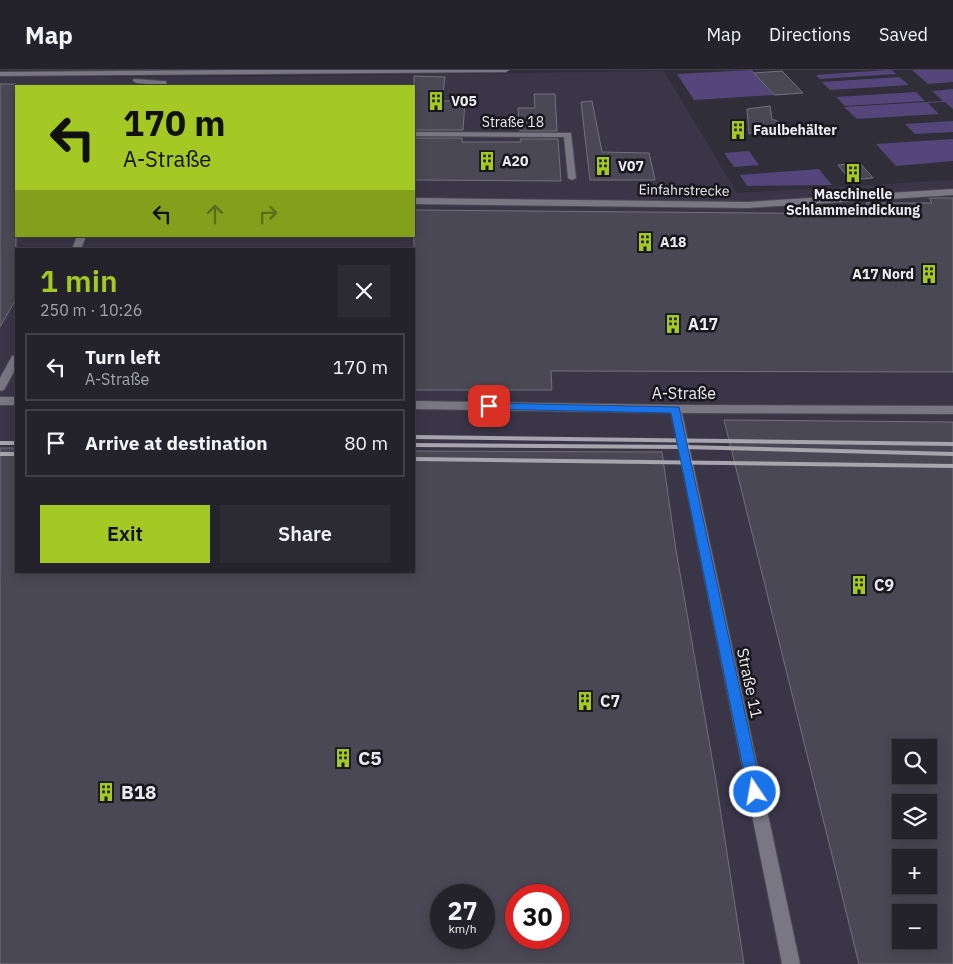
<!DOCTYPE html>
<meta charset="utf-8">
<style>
:root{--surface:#24222b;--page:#2c2a33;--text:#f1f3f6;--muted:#a3a4a9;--line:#413f47;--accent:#a4c824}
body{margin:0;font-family:"IBM Plex Sans",sans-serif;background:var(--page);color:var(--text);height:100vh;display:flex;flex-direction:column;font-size:19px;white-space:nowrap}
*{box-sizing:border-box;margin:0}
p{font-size:16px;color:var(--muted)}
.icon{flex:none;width:28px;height:28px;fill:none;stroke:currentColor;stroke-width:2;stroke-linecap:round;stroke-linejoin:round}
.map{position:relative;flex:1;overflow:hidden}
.details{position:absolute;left:15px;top:178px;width:400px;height:325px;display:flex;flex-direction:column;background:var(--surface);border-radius:0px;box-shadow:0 2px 12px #0003,0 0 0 1px var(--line)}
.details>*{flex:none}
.top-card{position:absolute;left:15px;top:15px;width:400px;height:152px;border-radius:0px;box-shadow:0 2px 12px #0003,0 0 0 1px var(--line);background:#a4c824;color:#111;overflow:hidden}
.controls{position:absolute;left:892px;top:669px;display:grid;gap:10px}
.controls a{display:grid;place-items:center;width:45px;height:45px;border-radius:0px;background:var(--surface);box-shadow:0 2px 12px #0003,0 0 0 1px var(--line);font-size:25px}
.speed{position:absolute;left:430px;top:814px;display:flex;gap:10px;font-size:25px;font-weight:700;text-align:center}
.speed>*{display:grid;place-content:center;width:65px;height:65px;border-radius:50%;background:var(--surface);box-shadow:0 2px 12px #0003,0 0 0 1px var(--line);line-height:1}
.speed small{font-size:12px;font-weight:400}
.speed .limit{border:8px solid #d22;background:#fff;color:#111}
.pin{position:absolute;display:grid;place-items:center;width:42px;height:42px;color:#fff;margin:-21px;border-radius:10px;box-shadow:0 2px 8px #0006}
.me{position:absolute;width:55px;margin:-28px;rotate:348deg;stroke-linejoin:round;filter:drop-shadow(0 0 4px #0008)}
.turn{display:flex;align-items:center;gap:18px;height:105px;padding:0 25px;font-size:22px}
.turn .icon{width:65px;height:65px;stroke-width:2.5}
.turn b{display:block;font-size:35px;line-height:42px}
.lanes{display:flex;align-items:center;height:48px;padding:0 25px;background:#0003;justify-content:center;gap:25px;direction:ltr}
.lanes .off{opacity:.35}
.round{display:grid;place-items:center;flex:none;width:52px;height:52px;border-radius:0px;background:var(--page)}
.overview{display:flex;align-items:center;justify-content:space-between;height:85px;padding:0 25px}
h1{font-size:30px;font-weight:600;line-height:38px;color:var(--accent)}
.action{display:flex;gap:10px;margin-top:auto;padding:10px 25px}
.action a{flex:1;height:58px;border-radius:0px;background:var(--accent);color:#111;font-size:20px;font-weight:600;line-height:58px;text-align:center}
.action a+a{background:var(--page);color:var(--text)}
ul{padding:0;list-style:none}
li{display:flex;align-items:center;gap:15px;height:68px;margin:0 10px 8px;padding:0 15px;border:2px solid var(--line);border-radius:0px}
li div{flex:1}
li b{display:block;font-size:19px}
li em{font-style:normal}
header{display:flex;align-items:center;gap:30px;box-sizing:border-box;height:70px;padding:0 25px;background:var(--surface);border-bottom:1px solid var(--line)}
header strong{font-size:24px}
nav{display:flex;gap:28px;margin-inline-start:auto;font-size:18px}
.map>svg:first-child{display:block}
.built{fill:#3a3648;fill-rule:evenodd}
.water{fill:#54467b}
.building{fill:#4a4854;stroke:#73707d;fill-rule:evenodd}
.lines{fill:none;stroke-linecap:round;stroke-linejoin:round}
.minor-casing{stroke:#4b4952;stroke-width:2}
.minor{fill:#797784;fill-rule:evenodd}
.rail{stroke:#a7a5ae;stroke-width:4}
.route{fill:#1a73e8;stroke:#114b97}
.labels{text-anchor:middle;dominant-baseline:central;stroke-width:5;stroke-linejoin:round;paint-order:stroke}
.far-poi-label{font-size:14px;font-weight:bold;fill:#eceaf2;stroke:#18171c;text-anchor:start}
.far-street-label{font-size:14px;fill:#eceaf2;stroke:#18171c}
.poi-label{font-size:16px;font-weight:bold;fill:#eceaf2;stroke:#18171c;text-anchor:start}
.street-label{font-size:16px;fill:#eceaf2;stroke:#18171c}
.near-poi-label{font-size:19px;font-weight:bold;fill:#eceaf2;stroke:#18171c;text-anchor:start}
</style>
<header>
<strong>Map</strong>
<nav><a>Map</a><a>Directions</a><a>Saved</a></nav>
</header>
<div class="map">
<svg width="953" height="894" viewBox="0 0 953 894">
<rect width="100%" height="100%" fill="#302e39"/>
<path class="built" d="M664,1l73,122 216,-13v784h-953v-887h230zM16,16h398v150h-398zM16,179h398v322h-398zM901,678h28v27h-28zM901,732h28v28h-28zM901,788h28v27h-28zM441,825h43v43h-43zM516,825h43v43h-43zM901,842h28v28h-28z"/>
<path class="water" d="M752,0l21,25 -79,5 -17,-26z
M887,0h5l4,4 -76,5 -4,-4z
M912,0h41v12l-25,2z
M899,7l10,8 -79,5 -8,-8z
M953,19v20l-8,-7 -17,1 11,11 -82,5 -13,-12 99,-6 -11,-10z
M916,22l9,9 -80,5 -9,-9z
M953,51v11l-38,2 -10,-10z
M953,69v22l-57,5 -20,-22z
M749,81l10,14 -25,2 -10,-14z
M819,99l13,16 -85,1 -7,-11z"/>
<path class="building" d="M782,1l21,22 -29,2 -20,-22z
M414,6l31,1 -3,24h23l-2,29h-49z
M0,14h16v215l-16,28z
M534,24h21l2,37h-37l-2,-23h17z
M592,31l10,51 47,1 6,27h-65l-9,-78z
M770,36l2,13 32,13 -2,5 -44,-7 -9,4 -2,-25z
M414,68h48v4h59l-1,-3h38l3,42 -147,-1z
M860,93l13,15 -23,2 -12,-15z
M929,128h24v174l-402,-1 1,19h-138v-180l458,4 -6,-11h66z
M724,350l229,2v542h-94zM901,678h28v27h-28zM901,732h28v28h-28zM901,788h28v27h-28zM901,842h28v28h-28z
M0,378h16v123h398v-120l248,1 14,98 40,231 28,183h-744zM441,825h43v43h-43zM516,825h43v43h-43z"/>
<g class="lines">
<g class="minor-casing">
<path id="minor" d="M239,0h270l-3,2 -506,4v-4z
M134,9l29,2h3l1,5 -30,-3 -4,-2z
M414,62l157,1 5,45 -4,2 -4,-2 -4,-41 -150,-1z
M953,119v6l-205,13 -334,-4v-6l334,4z
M77,166h9l-5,13h-9z
M16,285v13l-12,22 -4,1v-13l12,-22z
M0,327h16v8h-16z
M414,331l262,4 277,1v8l-271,-1 118,551h-18l-111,-551 -257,-4z"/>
</g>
<use href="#minor" class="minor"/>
<path class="rail" d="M414,367l539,7
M0,373h16
M414,375l269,2 270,7
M0,384h16
M414,389l539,7"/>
</g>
<path class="route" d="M489,333l190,4 83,385 -2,4 -5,2 -5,-2 -2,-4 -77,-379 -186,-4v-5z"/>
<defs>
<g id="building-bare" transform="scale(1.5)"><path d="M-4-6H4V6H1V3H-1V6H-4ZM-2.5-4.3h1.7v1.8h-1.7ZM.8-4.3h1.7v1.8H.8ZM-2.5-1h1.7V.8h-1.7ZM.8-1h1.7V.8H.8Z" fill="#a4c824" stroke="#18171c" stroke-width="2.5" paint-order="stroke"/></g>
</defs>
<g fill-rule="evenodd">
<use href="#building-bare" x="436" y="31"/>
<use href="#building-bare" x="738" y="60"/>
<use href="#building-bare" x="487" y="91"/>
<use href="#building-bare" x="603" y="96"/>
<use href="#building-bare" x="853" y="103"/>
<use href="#building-bare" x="645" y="172"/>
<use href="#building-bare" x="929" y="204"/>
<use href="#building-bare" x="673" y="254"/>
<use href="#building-bare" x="859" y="515"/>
<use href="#building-bare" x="585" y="631"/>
<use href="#building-bare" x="343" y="688"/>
<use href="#building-bare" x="106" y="722"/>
</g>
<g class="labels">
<g class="far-poi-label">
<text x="451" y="31">V05</text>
<text x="753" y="60">Faulbehälter</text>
<text x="502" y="91">A20</text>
<text x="618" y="96">V07</text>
<text x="853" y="124" text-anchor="middle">Maschinelle<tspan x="853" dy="16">Schlammeindickung</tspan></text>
<text x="660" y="172">A18</text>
<text x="914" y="204" text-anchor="end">A17 Nord</text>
</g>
<g class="far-street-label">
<text x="513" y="52">Straße 18</text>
<text transform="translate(684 120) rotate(1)">Einfahrstrecke</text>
</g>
<g class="poi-label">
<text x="688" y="254">A17</text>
<text x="874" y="515">C9</text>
<text x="600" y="631">C7</text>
</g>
<g class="street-label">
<text x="684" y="323">A-Straße</text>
<text transform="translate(750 613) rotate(78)">Straße 11</text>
</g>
<g class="near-poi-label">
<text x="358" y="688">C5</text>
<text x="121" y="722">B18</text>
</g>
</g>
</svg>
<div class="controls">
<a><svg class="icon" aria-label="search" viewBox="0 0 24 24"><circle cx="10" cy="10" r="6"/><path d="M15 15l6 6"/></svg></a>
<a><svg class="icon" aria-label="layers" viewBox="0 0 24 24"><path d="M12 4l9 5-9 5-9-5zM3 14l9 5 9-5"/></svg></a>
<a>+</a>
<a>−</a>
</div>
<div class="speed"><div>27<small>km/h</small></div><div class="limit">30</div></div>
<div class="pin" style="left:489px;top:336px;background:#d93025"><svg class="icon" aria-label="arrive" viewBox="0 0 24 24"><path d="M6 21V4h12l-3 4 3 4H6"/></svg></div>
<svg class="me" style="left:755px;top:722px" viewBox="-20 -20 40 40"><circle r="17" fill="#1a73e8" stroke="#fff" stroke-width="3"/><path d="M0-11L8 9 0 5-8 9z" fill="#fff"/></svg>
<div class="top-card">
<div class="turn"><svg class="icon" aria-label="left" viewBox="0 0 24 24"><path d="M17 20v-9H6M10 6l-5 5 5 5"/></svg><div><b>170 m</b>A-Straße</div></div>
<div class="lanes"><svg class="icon" aria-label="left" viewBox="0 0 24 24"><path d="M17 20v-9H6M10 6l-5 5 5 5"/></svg><svg class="icon off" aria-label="ahead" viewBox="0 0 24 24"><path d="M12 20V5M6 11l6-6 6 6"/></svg><svg class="icon off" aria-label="right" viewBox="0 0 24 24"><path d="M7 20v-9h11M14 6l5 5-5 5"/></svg></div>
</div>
<section class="details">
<div class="overview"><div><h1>1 min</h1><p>250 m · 10:26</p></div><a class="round"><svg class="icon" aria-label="close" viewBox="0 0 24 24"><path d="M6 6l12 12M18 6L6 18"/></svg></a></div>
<ul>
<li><svg class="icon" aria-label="left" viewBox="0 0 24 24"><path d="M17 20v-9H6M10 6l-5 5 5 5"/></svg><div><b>Turn left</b><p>A-Straße</p></div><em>170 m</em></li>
<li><svg class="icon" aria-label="arrive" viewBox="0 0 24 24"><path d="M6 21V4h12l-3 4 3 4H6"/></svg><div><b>Arrive at destination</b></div><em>80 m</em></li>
</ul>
<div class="action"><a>Exit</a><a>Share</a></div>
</section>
</div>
